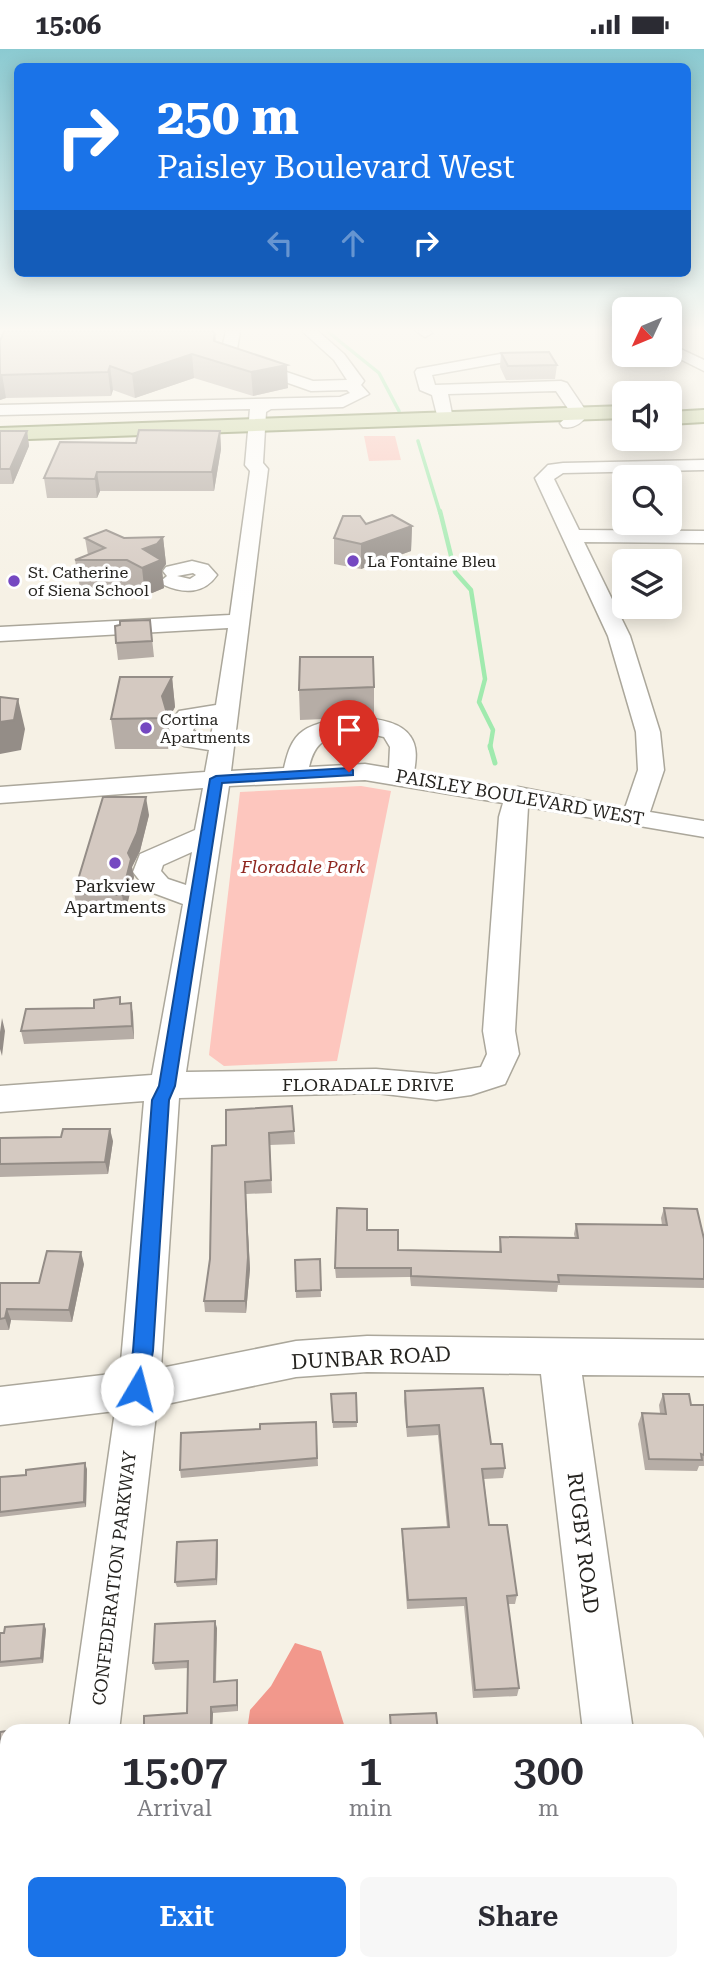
<!DOCTYPE html>
<style>
:root{--surface:#fff;--page:#f7f7f7;--text:#2b2b33;--muted:#7c7c81;--accent:#1a73e8}
body{margin:0;font-family:"Roboto Serif",serif;background:var(--page);color:var(--text);height:100vh;display:flex;flex-direction:column;font-size:26px;white-space:nowrap}
*{box-sizing:border-box;margin:0}
p{font-size:23px;color:var(--muted)}
.icon{flex:none;width:38px;height:38px;fill:none;stroke:currentColor;stroke-width:2;stroke-linecap:round;stroke-linejoin:round}
.map{position:relative;flex:1;overflow:hidden}
.panel{position:absolute;left:0px;top:1675px;width:705px;height:247px;display:flex;flex-direction:column;background:var(--surface);border-radius:21px 21px 0 0;box-shadow:0 4px 18px #0003}
.panel>*{flex:none}
.top-card{position:absolute;left:14px;top:14px;width:677px;height:214px;border-radius:10px;box-shadow:0 4px 18px #0003;background:#1a73e8;color:#fff;overflow:hidden}
.needle{width:46px;rotate:226deg}
.fabs{position:absolute;left:612px;top:248px;display:grid;gap:14px}
.fabs a{display:grid;place-items:center;width:70px;height:70px;border-radius:10px;background:var(--surface);box-shadow:0 4px 18px #0003;font-size:35px}
.pin{position:absolute;display:grid;place-items:center;width:60px;height:60px;color:#fff;margin:-72px -30px;border-radius:50% 50% 50% 0;rotate:-45deg;box-shadow:0 0 7px #0007}
.pin .icon{rotate:45deg}
.me{position:absolute;width:77px;margin:-38px;rotate:8deg;stroke-linejoin:round;filter:drop-shadow(0 0 5px #0008)}
.turn{display:flex;align-items:center;gap:24px;height:147px;padding:0 28px;font-size:32px}
.turn .icon{width:91px;height:91px;stroke-width:2.5}
.turn b{display:block;font-size:49px;line-height:60px}
.lanes{display:flex;align-items:center;height:66px;padding:0 28px;background:#0003;justify-content:center;gap:35px;direction:ltr}
.lanes .off{opacity:.35}
.eta{display:flex;justify-content:space-evenly;align-items:center;height:119px;text-align:center}
.eta b{font-size:42px;font-weight:600;line-height:49px}
.primary-button{display:flex;gap:14px;margin-top:auto;padding:14px 28px}
.primary-button a{flex:1;height:80px;border-radius:10px;background:var(--accent);color:#fff;font-size:28px;font-weight:600;line-height:80px;text-align:center}
.primary-button a+a{background:var(--page);color:var(--text)}
.status{display:flex;justify-content:space-between;align-items:center;height:49px;padding:0 35px;background:var(--surface);direction:ltr}
.status svg{height:19px;fill:currentColor}
.map>svg:first-child{display:block}
.green{fill:#fdc6be}
.forest{fill:#f2988c}
.lines{fill:none;stroke-linecap:round;stroke-linejoin:round}
.stream-far2{stroke:#a0eaae;stroke-width:3.5}
.stream-far1{stroke:#a0eaae;stroke-width:4.5}
.stream{stroke:#a0eaae;stroke-width:5}
.minor-casing{stroke:#aba79b;stroke-width:3}
.major-casing{stroke:#7c8752;stroke-width:4}
.minor{fill:#fff;fill-rule:evenodd}
.major{fill:#cdd7a7;fill-rule:evenodd}
.wall{fill:#b6ada6}
.shaded-wall{fill:#948d87}
.building{fill:#d4c9c1;stroke:#948d87;stroke-width:2}
.route{fill:#1a73e8;stroke:#114b97;stroke-width:2}
.poi-dot{fill:#7548c1;stroke:#fff;stroke-width:2.5}
.labels{text-anchor:middle;dominant-baseline:central;stroke-width:7;stroke-linejoin:round;paint-order:stroke}
.far-poi-label{font-size:16px;fill:#262420;stroke:#fff;text-anchor:start}
.street-label{font-size:18px;fill:#262420;stroke:#fff}
.park-label{font-size:18px;font-style:italic;fill:#8f2821;stroke:#fff}
.poi-label{font-size:18px;fill:#262420;stroke:#fff}
.near-street-label{font-size:21px;fill:#262420;stroke:#fff}
</style>
<div class="status"><b>15:06</b><svg viewBox="0 0 49 12"><path d="M0 12V9h3v3zM5 12V6h3v6zM10 12V3h3v9zM15 12V0h3v12zM26 1h20v11H26zM47 4h2v5h-2z"/></svg></div>
<div class="map">
<svg width="704" height="1920" viewBox="0 0 704 1920">
<rect width="100%" height="100%" fill="#f6f1e5"/>
<path class="green" d="M364,387h31l6,24 -32,1z
M361,737l30,5 -54,270 -113,5 -15,-11 31,-263z"/>
<path class="forest" d="M295,1594l26,8 25,80h-99l3,-21 21,-24z"/>
<g class="lines">
<path class="stream-far2" d="M327,282l52,42 20,38
M418,392l22,72"/>
<path class="stream-far1" d="M440,462l15,61 16,18 14,89 -6,23 14,28 -3,18"/>
<path class="stream" d="M490,697l5,17"/>
<g class="minor-casing">
<path id="minor" d="M226,282h14l-4,24 77,26 34,-1 -13,-20 -32,-29h16l26,23 20,27 -3,4 8,9 -26,13 -72,2 -5,3 -3,51 5,6 -37,302 53,-3c3,-13 7,-29 19,-37 23,-16 90,-20 107,5 8,11 6,24 4,36l98,17 6,-2 107,21 13,-38 -2,-38 -28,-96 -73,-158 13,-13 15,-2 141,-3v10l-141,3 -9,6 25,51 125,1v12l-120,-1 46,94 30,96 4,38 -14,42 54,9v16l-176,-30 -13,224 4,23 -14,30 -34,11 -35,5 -60,-7 -197,5 -18,270 135,-27 71,-5 337,4v36l-122,-1 51,356h-50l-42,-357 -174,-2 -71,5 -139,29 -38,325h-50l46,-320 -115,14v-38l120,-14 24,-272 -144,11v-26l152,-11 31,-171 -35,-13 -15,-19 7,-18 55,-24 8,-42 -203,15v-16l205,-15 4,-22 -25,-4 -12,-7 -4,-14 11,-14 37,-6 12,-77 -228,13v-14l230,-12 20,-144 -5,-6 5,-56 -250,6v-10l340,-8 10,-4 -3,-3 -36,1 -88,-31 -3,-3zM214,671l-3,15 -18,-4 3,-9zM343,685h28l13,3 6,10 -1,21 -24,-4 -56,3c5,-21 13,-29 34,-33zM365,731l138,23 -4,14 -16,214 4,23 -6,13 -45,7 -60,-5 -190,3 43,-286zM192,803l-6,33 -18,-6 -7,-8 2,-6z
M416,282h15l1,2 -7,4z
M670,295l34,16v11l-34,-17z
M500,305l5,2v6l-73,13 3,10 126,-4 6,2 21,31c-6,9 -14,15 -25,13l-3,-4 11,-10 -15,-22 -108,3 5,25 -2,4h-12l-7,-28 -12,-5 -5,-18 2,-3z
M192,512l16,4 9,10c-13,19 -33,19 -53,10l-3,-4 6,-5 -4,-5 3,-4zM193,524l3,2 -6,4 -13,-3z
M0,1847h7v54h-7z
M24,1914h55v6h-56z
M610,1914h56v6h-56z"/>
</g>
<g class="major-casing">
<path id="major" d="M625,357v12l-625,22v-12z
M704,361v12l-34,2v-12z"/>
</g>
<use href="#minor" class="minor"/>
<use href="#major" class="major"/>
</g>
<path class="wall" d="M4,282h212v11l72,46 -35,8 -59,-18 -59,20 -22,-8 -2,6 -105,2 -6,2z
M501,304l56,12 -2,14 -49,1 -6,-13z
M0,382h27l2,15 -16,38h-13z
M220,382l1,18 -7,42h-114l-3,7h-50l-3,-20 92,-35z
M412,477l-1,25 -50,18 -27,-5v-26z
M163,488l3,27 -4,6 2,18 -19,8 -15,-8h-50l-5,-28 13,-5 -3,-17z
M150,571l4,37 -36,3 -2,-17z
M172,628l3,30 -8,15 3,18 -2,9h-53l-4,-30z
M374,638v30l-74,3 -1,-30z
M149,766l-9,36 -8,16 2,10 -9,36 -47,-2 -4,-18z
M120,948l1,7 10,-1 2,12 1,24 -110,5 -3,-13 73,-23z
M292,1057l3,38 -25,1 2,48 -26,1 4,75 -4,44 -41,-1 -1,-11 22,-156z
M0,1089l113,3 -5,33 -108,3z
M664,1159l40,31v49l-146,-3 -1,7 -146,-6 -1,-9 -74,1 -1,-10 32,-38 31,20 101,2 1,-15 75,1 -1,-4 2,-10 86,1 -1,-7z
M320,1210l1,38 -25,1 -1,-38z
M84,1215l-12,58 -61,-2 -2,10h-9v-47h39z
M405,1342l86,53 14,24 -2,10 -19,1 5,46 28,70 -2,9h-7l11,84 -2,8 -44,2 -9,-92 -57,3 -5,-70v-10l45,-2 -9,-92 -31,2 -3,-36z
M356,1344l1,34 -24,1 -2,-34z
M663,1345l28,11h13v61h-5l-2,5 -52,-1 -7,-46 4,-11h18l-1,-8z
M316,1373l2,44 -137,12 -1,-8 80,-41z
M87,1420l-1,38 -86,10v-40z
M217,1491l1,5 -1,40 -40,2 -2,-5z
M217,1579l-1,54 21,-2 1,7v24l-25,2 -1,18h-68l43,-18 1,-45 -33,2 -2,-7z
M46,1580l-3,34 -43,4v-34z
M7,1682v91h-7v-90z"/>
<path class="shaded-wall" d="M192,305l2,24 -59,20 -3,-24z
M287,316l1,23 -35,8 -2,-24z
M110,317l3,24 -2,6 -3,-24z
M2,325l4,24 -6,2v-25z
M27,382l2,15 -16,38 -3,-15z
M220,382l1,18 -7,42 -2,-19z
M97,423l3,19 -3,7 -2,-19z
M412,477l-1,25 -50,18v-25z
M163,488l3,27 -4,6 2,18 -19,8 -3,-28 1,-19z
M172,628l3,30 -8,15 3,18 -2,9 -6,-53z
M18,650l7,30 -4,21 -21,4v-32z
M146,748l3,18 -9,36 -8,16 2,10 -9,36 -3,-18 6,-42z
M131,954l2,12 1,24 -2,-13z
M2,969l3,13 -3,25 -2,-7v-17z
M110,1080l3,12 -5,33 -3,-12z
M245,1133l5,87 -4,44 -1,-12z
M81,1203l3,12 -12,58 -3,-12z
M7,1260l4,11 -2,10 -4,-12z
M85,1414l2,6 -1,38 -2,-5z
M217,1491l1,5 -1,40 -1,-6z
M215,1572l2,7 -2,60 -1,-6z
M44,1575l2,5 -3,34 -2,-5z
M237,1631l1,7v24l-1,-6z
M211,1658l2,6 -1,18h-1z"/>
<path class="building" d="M4,282h210v10l73,24 -36,7 -59,-18 -60,20 -22,-8 -2,6 -108,3v-34z
M549,303l8,13 -49,1 -7,-13z
M139,381l81,1 -8,41h-115l-2,7 -51,-1 16,-36 76,1z
M0,382h27l-17,38h-10z
M392,466l20,11 -51,18 -27,-6 9,-22h17l6,8z
M106,481l18,8 39,-1 -6,7 -14,5 18,11 -19,8 -15,-8h-52l30,-12 -20,-10z
M150,571l2,21 -36,2 -1,-17 5,-1v-4z
M300,608h73l1,30 -75,3z
M120,628h52l-10,19 4,14 -1,8 -54,1z
M0,648l18,2 -4,21 -14,2z
M103,748h43l-9,36 -9,20 3,6 -9,36 -48,-2z
M120,948v7l11,-1 1,23 -111,5 5,-22 68,-1v-8z
M292,1057l2,25 -25,2 2,47 -26,2 3,75 -3,44h-41l6,-42 2,-113 14,-1v-35z
M63,1080h47l-5,33 -105,2v-26l61,-1z
M337,1159l30,1v21h31v20l103,2 -1,-15 78,1 -2,-14 91,1 -3,-17 33,1 7,30v40l-146,-4 1,7 -148,-6v-8h-76z
M47,1202l34,1 -12,58 -62,-1 -2,9 -5,1v-36h39z
M320,1210l1,31 -25,1 -1,-31z
M483,1339l8,56h11l3,24 -23,1 7,56h18l10,70 -10,1 12,92 -44,2 -9,-92 -58,2 -6,-71 47,-2 -10,-102 -32,2 -2,-36z
M356,1344l1,29h-24l-2,-28z
M663,1345h26l2,11h13v50l-3,-1 1,6 -53,-1 -7,-46 24,1z
M316,1373l1,36 -137,12 1,-37 79,-4v-5z
M85,1414l-1,39 -84,10v-35l26,-2v-5z
M217,1491l-1,39 -41,3 2,-40z
M215,1572l-1,61 23,-2v25l-26,2v24h-67v-15l43,-3 1,-52 -35,2 2,-39z
M44,1575l-3,34 -41,4v-29h4l1,-6z
M436,1664l2,18h-47l-1,-16z
M28,1680v2h-19z
M7,1682v87h-7v-86z
M358,1914h185l1,6h-186z"/>
<linearGradient id="sky" x2="0" y2="1"><stop stop-color="#8bcad1"/><stop offset="0.51" stop-color="#fbf9f3"/><stop offset="1" stop-color="#fbf9f3" stop-opacity="0"/></linearGradient>
<rect width="704" height="551" fill="url(#sky)"/>
<path class="route" d="M349,719l4,2v5l-131,8 -47,303 -6,14 -16,251 -8,45 -8,3 -7,-3 -3,-7 6,-38 19,-251 7,-14 51,-307 6,-3z"/>
<g class="poi-dot">
<circle cx="353" cy="512" r="7"/>
<circle cx="14" cy="532" r="7"/>
<circle cx="146" cy="679" r="7"/>
<circle cx="115" cy="814" r="7"/>
</g>
<g class="labels">
<g class="far-poi-label">
<text x="367" y="512">La Fontaine Bleu</text>
<text x="28" y="523">St. Catherine<tspan x="28" dy="18">of Siena School</tspan></text>
<text x="160" y="670">Cortina<tspan x="160" dy="18">Apartments</tspan></text>
</g>
<g class="street-label">
<text transform="translate(520 748) rotate(10)">PAISLEY BOULEVARD WEST</text>
<text x="368" y="1035">FLORADALE DRIVE</text>
<text transform="translate(114 1529) rotate(-83)">CONFEDERATION PARKWAY</text>
</g>
<g class="park-label">
<text x="303" y="817">Floradale Park</text>
</g>
<g class="poi-label">
<text x="115" y="836">Parkview<tspan x="115" dy="21">Apartments</tspan></text>
</g>
<g class="near-street-label">
<text transform="translate(371 1309) rotate(-3)">DUNBAR ROAD</text>
<text transform="translate(583 1494) rotate(83)">RUGBY ROAD</text>
</g>
</g>
</svg>
<div class="fabs">
<a><svg class="needle" viewBox="-14 -14 28 28"><path d="M0-13l5 13h-10z" fill="#e53935"/><path d="M0 13l5-13h-10z" fill="#7c7c81"/></svg></a>
<a><svg class="icon" aria-label="sound" viewBox="0 0 24 24"><path d="M4 9h4l5-4v14l-5-4H4zM17 9q2 3 0 6"/></svg></a>
<a><svg class="icon" aria-label="search" viewBox="0 0 24 24"><circle cx="10" cy="10" r="6"/><path d="M15 15l6 6"/></svg></a>
<a><svg class="icon" aria-label="layers" viewBox="0 0 24 24"><path d="M12 4l9 5-9 5-9-5zM3 14l9 5 9-5"/></svg></a>
</div>
<div class="pin" style="left:349px;top:723px;background:#d93025"><svg class="icon" aria-label="arrive" viewBox="0 0 24 24"><path d="M6 21V4h12l-3 4 3 4H6"/></svg></div>
<svg class="me" style="left:137px;top:1340px" viewBox="-20 -20 40 40"><circle r="19" fill="#fff"/><path d="M0-13L10 11 0 6-10 11z" fill="#1a73e8"/></svg>
<div class="top-card">
<div class="turn"><svg class="icon" aria-label="right" viewBox="0 0 24 24"><path d="M7 20v-9h11M14 6l5 5-5 5"/></svg><div><b>250 m</b>Paisley Boulevard West</div></div>
<div class="lanes"><svg class="icon off" aria-label="left" viewBox="0 0 24 24"><path d="M17 20v-9H6M10 6l-5 5 5 5"/></svg><svg class="icon off" aria-label="ahead" viewBox="0 0 24 24"><path d="M12 20V5M6 11l6-6 6 6"/></svg><svg class="icon" aria-label="right" viewBox="0 0 24 24"><path d="M7 20v-9h11M14 6l5 5-5 5"/></svg></div>
</div>
<section class="panel">
<div class="eta">
<div><b>15:07</b><p>Arrival</p></div>
<div><b>1</b><p>min</p></div>
<div><b>300</b><p>m</p></div>
</div>
<div class="primary-button"><a>Exit</a><a>Share</a></div>
</section>
</div>
